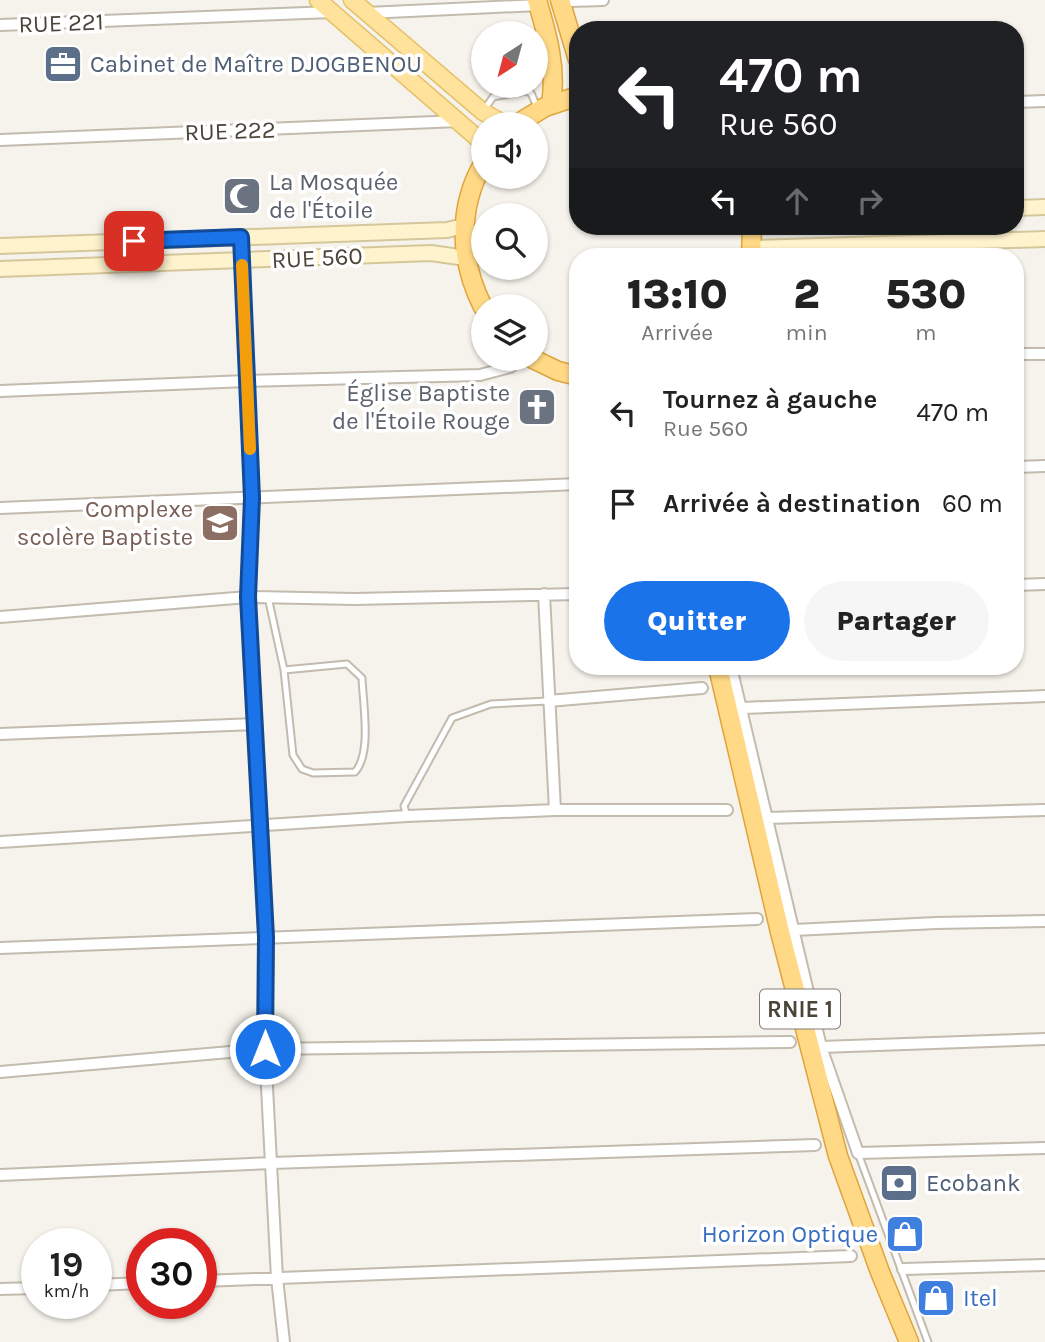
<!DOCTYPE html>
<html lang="fr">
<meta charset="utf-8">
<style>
:root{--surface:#fff;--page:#f6f6f6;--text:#222;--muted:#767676;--accent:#1a73e8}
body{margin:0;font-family:Karla,sans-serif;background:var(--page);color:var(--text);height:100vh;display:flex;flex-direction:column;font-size:26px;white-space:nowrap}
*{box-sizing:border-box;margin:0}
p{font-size:23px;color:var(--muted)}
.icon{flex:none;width:38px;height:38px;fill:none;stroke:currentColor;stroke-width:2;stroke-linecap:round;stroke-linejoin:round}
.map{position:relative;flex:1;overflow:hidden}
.side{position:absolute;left:569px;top:248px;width:455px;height:427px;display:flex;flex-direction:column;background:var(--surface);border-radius:28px;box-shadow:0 2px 5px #0004}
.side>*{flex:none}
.banner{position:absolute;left:569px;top:21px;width:455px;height:214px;border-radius:28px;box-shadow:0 2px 5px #0004;background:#202124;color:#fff;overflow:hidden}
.needle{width:46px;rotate:216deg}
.tools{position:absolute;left:471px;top:21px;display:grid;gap:14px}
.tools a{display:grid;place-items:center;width:77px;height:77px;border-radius:50%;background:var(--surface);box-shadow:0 2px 5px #0004;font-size:35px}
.speed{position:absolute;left:21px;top:1228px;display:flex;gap:14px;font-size:35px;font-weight:700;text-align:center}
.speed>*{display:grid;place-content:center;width:91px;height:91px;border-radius:50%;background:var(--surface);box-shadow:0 2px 5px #0004;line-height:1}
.speed small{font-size:18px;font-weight:400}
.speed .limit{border:10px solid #d22;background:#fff;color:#111}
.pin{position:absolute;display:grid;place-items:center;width:60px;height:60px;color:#fff;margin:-30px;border-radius:14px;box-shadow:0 4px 10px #0006}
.me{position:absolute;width:77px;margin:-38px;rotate:0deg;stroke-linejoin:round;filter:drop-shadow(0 0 5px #0008)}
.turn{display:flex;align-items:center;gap:24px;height:147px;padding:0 35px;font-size:32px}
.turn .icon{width:91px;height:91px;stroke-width:2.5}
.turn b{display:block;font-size:49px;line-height:60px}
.lanes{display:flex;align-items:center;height:66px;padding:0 35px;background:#0003;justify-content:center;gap:35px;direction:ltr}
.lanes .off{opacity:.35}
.eta{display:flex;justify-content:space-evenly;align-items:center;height:119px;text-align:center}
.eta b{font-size:42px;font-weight:800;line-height:49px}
.action{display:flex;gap:14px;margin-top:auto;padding:14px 35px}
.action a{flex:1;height:80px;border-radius:42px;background:var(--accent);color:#fff;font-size:28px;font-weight:800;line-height:80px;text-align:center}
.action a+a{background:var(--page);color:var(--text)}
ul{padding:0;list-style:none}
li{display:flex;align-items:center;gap:21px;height:91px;padding:0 35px}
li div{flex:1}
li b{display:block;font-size:26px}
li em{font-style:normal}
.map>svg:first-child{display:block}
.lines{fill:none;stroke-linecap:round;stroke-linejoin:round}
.service-casing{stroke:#c2bbae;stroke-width:9}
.minor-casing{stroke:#c2bbae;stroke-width:14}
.secondary-casing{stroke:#d6c79b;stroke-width:18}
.primary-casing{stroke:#e6c16a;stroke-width:19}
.trunk-casing{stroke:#e0a43c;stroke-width:21}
.service{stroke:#fff;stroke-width:5}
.minor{stroke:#fff;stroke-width:10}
.secondary{stroke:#fff3cd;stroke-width:14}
.primary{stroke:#ffe39c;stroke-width:16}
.trunk{stroke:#ffd985;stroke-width:18}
.route-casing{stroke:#114b97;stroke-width:18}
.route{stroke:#1a73e8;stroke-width:12}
.slow{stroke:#f59e0b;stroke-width:12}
.labels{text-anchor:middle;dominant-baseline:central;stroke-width:7;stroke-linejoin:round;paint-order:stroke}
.shield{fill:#fff;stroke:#817c74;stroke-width:2}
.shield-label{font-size:23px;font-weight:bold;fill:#4b4439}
.street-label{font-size:24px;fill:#4b4439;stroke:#fff}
.service-label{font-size:24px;fill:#4e5e75;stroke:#fff;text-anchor:start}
.worship-label{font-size:24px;fill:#5b616d;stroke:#fff;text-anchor:start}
.education-label{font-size:24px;fill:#785e54;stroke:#fff;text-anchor:end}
.shop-label{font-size:24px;fill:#366cbe;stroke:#fff;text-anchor:end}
</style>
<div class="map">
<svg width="1045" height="1342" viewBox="0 0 1045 1342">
<rect width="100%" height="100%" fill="#f6f3ec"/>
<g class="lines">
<g class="service-casing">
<path id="service" d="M484,110l9,-13 32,-6 6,2 6,14
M268,597l16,73 9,85 9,14 11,4 42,-1c17,-19 8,-68 7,-94l-15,-14 -63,6
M407,816l-3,-10 48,-88 39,-14 57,-3
M858,1153l70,189"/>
</g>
<g class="minor-casing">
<path id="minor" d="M570,1l33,-1
M367,13l172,-8
M0,25l332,-13
M1015,102l30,-1
M0,140l459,-19
M241,237l11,260 -4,100 18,340 -1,112 12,229 7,64
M1015,354h30
M0,391l247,-10 233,-6 30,-8 11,-8
M1015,467l30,-1
M0,508l578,-24
M1015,585l30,-1
M544,594l11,216
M0,617l248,-20 107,2 223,-5
M731,667l90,380 37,106 187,-5
M548,701l154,-13
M742,708l303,-12
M0,734l256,-10
M766,818l279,-8
M0,842l407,-26 148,-6h172
M794,930l142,-7 109,-2
M0,948l757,-29
M821,1047l224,-8
M0,1072l265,-23 525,-7
M0,1175l272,-12 543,-18
M903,1269l142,-4
M201,1281l650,-25
M96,1285l46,-2
M0,1289l37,-1"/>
</g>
<g class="secondary-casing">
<path id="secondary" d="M1015,208l30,-1
M0,246l447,-16 17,-4
M752,248l293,-9
M0,269l431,-16 35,5"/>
</g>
<g class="primary-casing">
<path id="primary" d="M318,0l165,143
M352,0l131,112 22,12"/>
</g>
<g class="trunk-casing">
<path id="trunk" d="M537,0c10,34 20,68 14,104
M560,0l18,60
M517,124l28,-17 33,-11
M483,164c-26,45 -23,98 0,143
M751,257l1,-31
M533,359l25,12 20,5
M718,667l62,265 58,224 42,116 29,70"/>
</g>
<use href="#service" class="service"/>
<use href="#minor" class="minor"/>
<use href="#secondary" class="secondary"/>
<use href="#primary" class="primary"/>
<use href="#trunk" class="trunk"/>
</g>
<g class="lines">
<g class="route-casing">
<path id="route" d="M134,241l107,-4 11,261 -4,99 18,340 -1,112"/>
</g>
<use href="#route" class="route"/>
<path class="slow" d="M242,265l8,184"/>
</g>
<defs>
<g id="office-square" transform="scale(2.0125)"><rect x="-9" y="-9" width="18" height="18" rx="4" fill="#5c6f8a" stroke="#fff"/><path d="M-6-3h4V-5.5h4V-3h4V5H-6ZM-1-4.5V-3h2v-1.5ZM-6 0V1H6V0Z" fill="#fff"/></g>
<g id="mosque-square" transform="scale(2.0125)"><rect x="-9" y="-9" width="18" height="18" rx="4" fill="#6b7280" stroke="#fff"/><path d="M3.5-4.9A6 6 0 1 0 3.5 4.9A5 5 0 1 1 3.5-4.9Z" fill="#fff"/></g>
<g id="church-square" transform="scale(2.0125)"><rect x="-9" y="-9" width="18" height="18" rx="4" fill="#6b7280" stroke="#fff"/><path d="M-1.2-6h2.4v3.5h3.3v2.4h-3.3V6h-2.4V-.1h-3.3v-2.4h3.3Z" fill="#fff"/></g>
<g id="school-square" transform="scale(2.0125)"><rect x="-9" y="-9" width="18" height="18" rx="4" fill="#8d6e63" stroke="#fff"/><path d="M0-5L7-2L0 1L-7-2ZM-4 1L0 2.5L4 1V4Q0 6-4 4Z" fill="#fff"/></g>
<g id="bank-square" transform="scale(2.0125)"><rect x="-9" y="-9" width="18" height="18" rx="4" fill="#5c6f8a" stroke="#fff"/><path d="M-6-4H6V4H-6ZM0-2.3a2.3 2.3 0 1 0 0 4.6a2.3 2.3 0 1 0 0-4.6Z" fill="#fff"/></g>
<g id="shop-square" transform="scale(2.0125)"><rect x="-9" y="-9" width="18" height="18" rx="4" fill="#3f7fe0" stroke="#fff"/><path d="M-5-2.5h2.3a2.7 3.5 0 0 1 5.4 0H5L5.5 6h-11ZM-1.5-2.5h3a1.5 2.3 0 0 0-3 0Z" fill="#fff"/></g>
</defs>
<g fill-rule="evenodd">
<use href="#office-square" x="63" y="64"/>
<use href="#mosque-square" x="242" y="196"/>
<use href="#church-square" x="537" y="407"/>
<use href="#school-square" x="220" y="523"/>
<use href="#bank-square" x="899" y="1183"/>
<use href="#shop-square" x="905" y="1234"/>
<use href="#shop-square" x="936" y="1298"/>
</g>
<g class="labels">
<rect class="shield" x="760" y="989.5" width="80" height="39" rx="5"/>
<g class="shield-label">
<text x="800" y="1009">RNIE 1</text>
</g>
<g class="street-label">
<text transform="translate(61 23) rotate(-2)">RUE 221</text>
<text transform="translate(230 131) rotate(-2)">RUE 222</text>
<text transform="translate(317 258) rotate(-3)">RUE 560</text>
</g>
<g class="service-label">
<text x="90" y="64">Cabinet de Maître DJOGBENOU</text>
<text x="926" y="1183">Ecobank</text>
</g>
<g class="worship-label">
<text x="269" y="182">La Mosquée<tspan x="269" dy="28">de l'Étoile</tspan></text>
<text x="510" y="393" text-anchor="end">Église Baptiste<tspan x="510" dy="28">de l'Étoile Rouge</tspan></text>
</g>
<g class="education-label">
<text x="193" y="509">Complexe<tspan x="193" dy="28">scolère Baptiste</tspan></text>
</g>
<g class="shop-label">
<text x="878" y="1234">Horizon Optique</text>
<text x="963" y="1298" text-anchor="start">Itel</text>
</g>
</g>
</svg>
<div class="tools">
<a><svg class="needle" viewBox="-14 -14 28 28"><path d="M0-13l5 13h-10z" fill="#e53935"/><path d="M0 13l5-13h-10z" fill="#767676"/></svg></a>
<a><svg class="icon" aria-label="sound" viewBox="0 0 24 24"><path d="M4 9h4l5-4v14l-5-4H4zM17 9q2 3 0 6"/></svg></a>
<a><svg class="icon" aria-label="search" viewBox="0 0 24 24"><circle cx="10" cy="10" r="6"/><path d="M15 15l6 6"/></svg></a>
<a><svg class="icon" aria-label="layers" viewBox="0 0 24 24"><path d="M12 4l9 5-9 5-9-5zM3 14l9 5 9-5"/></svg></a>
</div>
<div class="speed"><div>19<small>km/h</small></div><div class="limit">30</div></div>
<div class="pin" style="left:134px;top:241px;background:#d93025"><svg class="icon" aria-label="arrive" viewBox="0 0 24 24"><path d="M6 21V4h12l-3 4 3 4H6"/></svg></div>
<svg class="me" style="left:265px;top:1049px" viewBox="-20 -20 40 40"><circle r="17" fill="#1a73e8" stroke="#fff" stroke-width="3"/><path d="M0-11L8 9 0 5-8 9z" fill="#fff"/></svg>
<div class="banner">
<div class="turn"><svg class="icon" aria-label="left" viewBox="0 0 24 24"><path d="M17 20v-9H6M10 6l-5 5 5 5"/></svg><div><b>470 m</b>Rue 560</div></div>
<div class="lanes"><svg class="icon" aria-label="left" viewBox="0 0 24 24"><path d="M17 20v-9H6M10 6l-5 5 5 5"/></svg><svg class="icon off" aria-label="ahead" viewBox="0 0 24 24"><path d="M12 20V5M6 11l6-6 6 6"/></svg><svg class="icon off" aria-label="right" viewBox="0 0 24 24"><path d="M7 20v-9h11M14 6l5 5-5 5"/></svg></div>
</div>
<section class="side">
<div class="eta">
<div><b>13:10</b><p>Arrivée</p></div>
<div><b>2</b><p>min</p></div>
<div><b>530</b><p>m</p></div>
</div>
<ul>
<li><svg class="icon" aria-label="left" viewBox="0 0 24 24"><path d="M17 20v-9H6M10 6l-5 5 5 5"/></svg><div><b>Tournez à gauche</b><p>Rue 560</p></div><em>470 m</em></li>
<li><svg class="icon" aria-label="arrive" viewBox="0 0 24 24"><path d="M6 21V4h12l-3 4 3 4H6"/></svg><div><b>Arrivée à destination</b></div><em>60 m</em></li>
</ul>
<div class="action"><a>Quitter</a><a>Partager</a></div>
</section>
</div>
